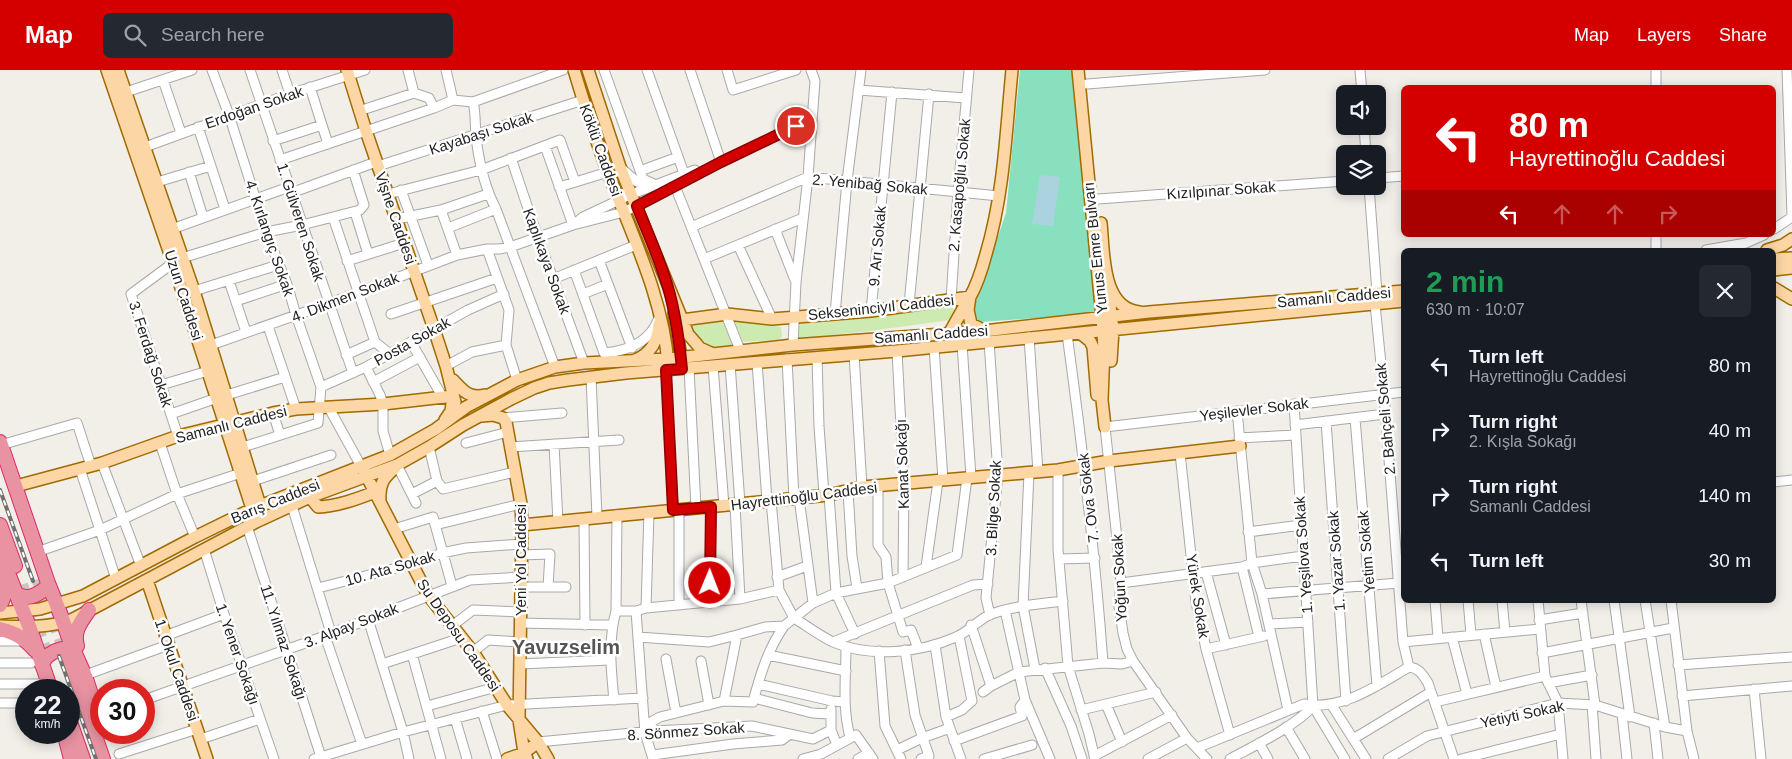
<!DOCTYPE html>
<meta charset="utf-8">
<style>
:root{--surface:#171b24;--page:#242831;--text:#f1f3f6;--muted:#9ea1a6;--accent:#d40000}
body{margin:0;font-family:Helvetica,sans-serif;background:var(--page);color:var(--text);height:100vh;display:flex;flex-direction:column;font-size:19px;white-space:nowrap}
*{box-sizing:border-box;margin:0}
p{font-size:16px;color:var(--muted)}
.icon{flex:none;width:28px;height:28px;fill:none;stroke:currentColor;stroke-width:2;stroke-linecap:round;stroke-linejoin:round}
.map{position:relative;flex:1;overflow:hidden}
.details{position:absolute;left:1401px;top:178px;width:375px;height:355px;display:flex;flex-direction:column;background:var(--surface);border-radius:8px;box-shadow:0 2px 12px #0003}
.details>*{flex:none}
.top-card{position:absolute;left:1401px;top:15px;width:375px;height:152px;border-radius:8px;box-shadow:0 2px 12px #0003;background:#d40000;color:#fff;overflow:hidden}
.buttons{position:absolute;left:1336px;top:15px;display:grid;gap:10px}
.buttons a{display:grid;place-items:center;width:50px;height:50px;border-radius:8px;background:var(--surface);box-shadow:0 2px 12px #0003;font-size:25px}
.speed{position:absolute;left:15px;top:609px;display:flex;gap:10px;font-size:25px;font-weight:700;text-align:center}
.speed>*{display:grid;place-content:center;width:65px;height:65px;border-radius:50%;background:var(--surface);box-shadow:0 2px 12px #0003;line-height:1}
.speed small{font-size:12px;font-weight:400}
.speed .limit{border:8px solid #d22;background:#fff;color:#111}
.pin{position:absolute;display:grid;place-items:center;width:42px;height:42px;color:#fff;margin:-21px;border:2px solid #fff;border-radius:50%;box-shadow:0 1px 5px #0007}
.me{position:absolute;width:55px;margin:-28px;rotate:1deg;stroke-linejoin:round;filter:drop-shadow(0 0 4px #0008)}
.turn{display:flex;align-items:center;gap:18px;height:105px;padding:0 25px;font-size:22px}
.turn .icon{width:65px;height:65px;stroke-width:2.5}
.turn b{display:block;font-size:35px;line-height:42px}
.lanes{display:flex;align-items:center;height:48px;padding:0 25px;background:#0003;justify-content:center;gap:25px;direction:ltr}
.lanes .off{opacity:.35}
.round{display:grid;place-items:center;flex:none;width:52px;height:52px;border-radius:8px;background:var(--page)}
.overview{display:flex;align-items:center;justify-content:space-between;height:85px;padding:0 25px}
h1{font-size:30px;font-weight:600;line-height:38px;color:#1e9e55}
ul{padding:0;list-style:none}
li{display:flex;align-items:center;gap:15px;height:65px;padding:0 25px}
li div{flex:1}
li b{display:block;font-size:19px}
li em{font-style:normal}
header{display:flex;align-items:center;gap:30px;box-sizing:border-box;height:70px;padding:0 25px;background:var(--accent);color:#fff}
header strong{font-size:24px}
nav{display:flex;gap:28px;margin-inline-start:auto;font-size:18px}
.search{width:350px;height:45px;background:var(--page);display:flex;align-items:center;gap:12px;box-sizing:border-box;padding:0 18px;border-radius:8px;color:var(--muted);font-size:19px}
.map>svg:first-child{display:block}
.grass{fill:#cdebb0}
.pitch{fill:#88e0be}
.water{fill:#aad3df}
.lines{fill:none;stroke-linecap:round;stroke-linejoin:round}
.highway-tunnel{stroke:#c8c6c1;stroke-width:14;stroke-dasharray:14 7;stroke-linecap:butt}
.minor-casing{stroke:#a9a9a9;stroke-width:11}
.major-casing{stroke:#a06b00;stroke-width:14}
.highway-casing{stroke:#dc2a67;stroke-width:16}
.minor{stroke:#fff;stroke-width:9}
.major{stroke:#fcd6a4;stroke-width:11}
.highway{stroke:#e892a2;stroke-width:14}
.rail-casing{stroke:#707070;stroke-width:4}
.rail{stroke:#fff;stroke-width:2;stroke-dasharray:5.5;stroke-linecap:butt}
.route-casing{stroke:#8a0000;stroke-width:12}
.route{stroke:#d40000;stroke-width:9}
.labels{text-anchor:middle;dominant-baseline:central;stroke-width:5;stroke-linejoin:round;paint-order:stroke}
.street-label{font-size:15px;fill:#222;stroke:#fff}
.district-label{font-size:20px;font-weight:bold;fill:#555;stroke:#fff}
</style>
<header>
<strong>Map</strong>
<div class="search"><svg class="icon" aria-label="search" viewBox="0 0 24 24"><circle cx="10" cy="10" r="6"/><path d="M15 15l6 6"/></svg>Search here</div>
<nav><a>Map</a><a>Layers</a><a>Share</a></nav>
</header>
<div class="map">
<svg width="1792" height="689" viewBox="0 0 1792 689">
<rect width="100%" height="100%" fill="#f2efe9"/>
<path class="grass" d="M941,234l11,1 2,5 -4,10 -80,11 -73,8 1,-15 72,-6z
M733,248l48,9 1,10 -5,3 -34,2z
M724,250l10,27c-23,2 -30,0 -42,-21z"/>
<path class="pitch" d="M1020,0h53l12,132 12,104 -3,8 -115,8 -6,-3 -1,-6 34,-100z"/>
<path class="water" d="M1040,105l20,2 -7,49 -21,-2z"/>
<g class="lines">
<path class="highway-tunnel" d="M38,509l28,73
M21,515l27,74"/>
<g class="minor-casing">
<path id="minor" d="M212,0l17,45 37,117 21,52 9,31 25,72 -3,36 -75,24
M250,0l103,303
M282,0l8,24
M408,0l6,23 15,5 5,10
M446,0l7,30 20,2c3,12 2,23 3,35 3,26 8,49 20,72l59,158
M604,0l39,109 11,5
M647,0l39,109
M690,0l31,92
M727,0l6,20 63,-20
M1360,0l2,24
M1656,0v18
M1787,0l5,145
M163,10l18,53
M1087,14l178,-14
M310,17l18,57
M858,20l108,8
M126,22l66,-22
M473,32l90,-32
M359,41l55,-18
M1364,56l2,28
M198,57l27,82
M273,71l49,-16
M545,76l28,79
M145,77l145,-53 75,-24
M511,88l27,80 46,125
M280,90l154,-52 19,-8
M378,96l205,-66
M622,99l15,13 12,3
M640,101l38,-14
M189,102l14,45
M1378,108l26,-2
M157,112l54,-16
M675,116l65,164
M1369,116l8,107
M559,117l49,-15
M401,120l27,75
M291,123l85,-31
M388,124l93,-24 79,-30 15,42
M1098,129l247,-18
M441,140l16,45
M355,142l13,42
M333,147l42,125 15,12
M397,149l44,-9 47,-16
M577,152l6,-5 49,-23 63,-24
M691,157l117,-50 191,19
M448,158l48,-19
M172,159l117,-42
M775,159l20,51
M1774,159l18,-12
M1656,165v15
M738,175l34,74
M487,179l22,61 -3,35 11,35
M1706,180l40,-7 18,-8
M704,189l99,-41
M599,190l33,88
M347,191l57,-18
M574,200l30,83c23,-2 45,-10 54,-33
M553,209l83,-34
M229,211l17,51
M194,221l84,-26
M583,224l25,-10
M951,230l7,-108 11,-122
M236,231l51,-17
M1375,234l9,90 19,248 6,25c10,1 14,8 19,16l26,76
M909,235l20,-211
M871,241l21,-219
M391,244l106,-36
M835,244l12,-133 14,-111
M268,256l28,83
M1067,264c15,109 28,219 36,329
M1029,267l9,135
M989,271l9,133 -12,124 4,17
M411,272l32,56
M962,274l9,133
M211,275l117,-41 129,-49 30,-6h12l11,-2 63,-22 51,-13 97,-50 91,-44
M793,275l3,-63 12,-105 6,-83 1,-13 -4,-11
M934,277l9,133
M897,281l7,133 -1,93
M854,284l8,133
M346,285l29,-13
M817,287l2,69 5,69
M787,289l7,140
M757,292l10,139
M730,294l10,140
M446,296l26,-14 34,-7
M713,296l11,140
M366,297l14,28 3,9v27l7,24
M689,298l7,140
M666,300l7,140
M591,307l6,140
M373,312l47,-25
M161,315l47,-14
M321,317l45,-20 102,-57 36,-16
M227,325l58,-18
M1294,334l19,302 32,53
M329,338l32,58
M1237,341l15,152 10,31 26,116
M273,343l7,22
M171,344l46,-16
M503,348l59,-5
M1355,348l22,268
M1326,351l20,280
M1295,355l90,-11
M178,366l-47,-142 42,-31 9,-5 84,-26 36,-7 58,-15 4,-5 -11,-35
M1239,368l57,-3
M160,373l17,51 18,43
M466,373l42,-11
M554,374l4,78
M1,375l76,-22 14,43
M429,377l8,34 6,8 72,-17
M510,377l109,-7
M1180,383l16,149 10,47 24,86
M102,393l39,103
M397,395l19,38
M80,399l36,110
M1058,400v79l10,117 21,68 6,25
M1029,403l-6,133 12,63
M253,411l78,-26
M1774,412l18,-2
M878,416v59l8,12 2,26 15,49 8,-2 7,18
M848,421l4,65 5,32
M412,424l25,-13
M829,425l7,98 19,41
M799,428l14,105
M771,430l8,90 15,28 19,-15 23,-10 52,-10 69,-28 10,-77
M735,435l5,94
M292,436l39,127
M679,440v95
M584,449l1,106
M435,455l86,-21
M247,456l74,231
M394,459l39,-12 19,69
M1248,462l53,-7
M204,479l20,65 50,145
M37,482l63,-22 77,-36 64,-21
M522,485l28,-1 -2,33
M1059,489l36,-1
M926,497l12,-86
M1242,497l17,70
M1206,502l20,73
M777,507l30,-11
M1121,513l121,-16 10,-4 51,-7
M521,517h45
M318,518l94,-24 30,-11 24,-5 56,-4
M1262,524l137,-11
M1435,530l3,38
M1468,530l3,35
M1502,530l3,32
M1538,530l7,76 13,27 5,56
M1581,530l14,105
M1614,530l16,117
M1645,530l20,127
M1671,530l16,131 7,28
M710,533l1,-96
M646,538l3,-96
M1005,540l20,90 25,59
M616,541h20l10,-3 94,-9 39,-9
M636,541l9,122 8,26
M368,549l35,113 6,27
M1539,550l44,-7
M520,553l92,2
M1269,554l39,-2
M971,555l20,61
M452,556l21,-16 48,2
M1484,564l12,53
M165,566l59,-22
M325,566l37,108
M638,567l71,5 28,-7 28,-8 19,-1 10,-8c13,8 26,18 39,24 37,16 87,11 123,-5 12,-5 22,-17 35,-23 23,-8 48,-10 72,-13
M1452,567l15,57
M0,571h19
M833,572l140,-57 15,-1
M1403,572l137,-13
M935,575l11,72 15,42
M846,577c0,29 -4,61 4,90
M1206,579l58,-13
M905,580l10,65 14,41 -8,3
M879,581l6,75 16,33
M473,582l15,-12 32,2
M1542,583l131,-25
M412,584l29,105
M768,585l78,16
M666,589l10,54
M701,591l8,44
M0,593h31
M382,594l79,-26
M520,594l90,-4
M1678,595l114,-8
M1045,598l26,58 11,33
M91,603l77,-28
M1548,613l44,-8
M0,614h48
M758,614l74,17 13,1
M1754,619l7,70
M983,622l8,-6 28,-14 84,-9 19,1 11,-3
M1682,626l110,-10
M754,628l58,15 18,1
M144,630l181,-64 145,-56 51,-3
M614,630c-3,-30 -6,-60 2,-89l1,-96
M724,631l13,-66
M1435,632l110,-26
M0,633h26
M1106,634l16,38
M1331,634l35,55
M1592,634l4,55
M427,636l69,-19
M831,639v21l6,15
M1081,640l75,-18
M482,641l15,48
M1622,644l5,45
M946,647l16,-7 10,-9 -13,-65
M455,648l12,41
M1654,653l4,36
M1286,657l19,32
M653,661l-2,-9 9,-5 64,-16 29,1c7,-27 15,-53 31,-76
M201,669l59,-20
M1353,669l78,-47
M954,671l68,-25 -2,-9 5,-7
M538,672l115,-11 99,-5 61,13 18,-9
M1259,673l9,16
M1197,678l107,-44c38,7 74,-19 105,-37
M897,680l25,-12 28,-10
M119,684l78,-25
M653,685l80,-11 49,-4 8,-6
M1094,686l78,-41
M314,689l89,-27 104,-27 136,-7
M803,689l18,-5 35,-19 17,24
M858,689l11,-6
M984,689l48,-14
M1148,689l39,-21
M1207,689l-20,-21 -54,-77 -6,-12 -4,-16 -4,-27 2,-23 -4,-44 -12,-112 299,-35
M1230,689c24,-13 67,-34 83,-53
M1388,689l39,-23 131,-33 37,2 70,22 22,4
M1461,689l100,-25"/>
</g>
<g class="major-casing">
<path id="major" d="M107,0l66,193 81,252
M118,0l76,221 68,221
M347,0l19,61 68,198 12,37 9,36
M574,0c12,40 25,81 41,120 22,56 49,114 53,175
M588,0l32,97 68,167 12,14 11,5
M1078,0l24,247 2,32 -2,51 3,27
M1101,153c3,28 0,86 39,89
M1767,180l16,-5 9,-6
M1774,189l18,-1
M1774,200l18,-2
M1774,218l18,11
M1108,220l5,40 -2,31
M970,227l-2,13 3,14 12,6
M674,243l8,51
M682,250l45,-6 45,5 63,-5 36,-3 99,-14c8,-14 12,-28 16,-43 18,-60 20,-123 26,-184
M950,262l18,-32
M1080,263l10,8 3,6 4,48
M635,290c16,-6 23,-20 24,-36
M453,310c10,11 17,19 32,15
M482,346l11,-1 10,3 3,4 15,82 1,21 -3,195 5,33 3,6
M364,401l64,124 45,57 34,53 31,37 10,17
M16,416l86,-23 76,-27 95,-23 23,-4 87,-5 70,-8 -2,15 -6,9
M310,427l8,10c20,-1 39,-8 57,-15
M380,429c-1,-15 4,-22 15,-31
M522,455l277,-27 30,-3 33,-8 196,-17 51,-9 131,-15
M147,510l60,179
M0,543l40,-4 43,-13 112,-59 57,-28 138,-54 46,-26 30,-22 51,-27 38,-13 29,-4 83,-4 126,-14 191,-14 165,-19 255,-21
M0,556c23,1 51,2 73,-7l183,-97 54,-25 87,-32 32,-18 34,-22 48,-26 23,-11 15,-5 19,-3 58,-7 271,-22 507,-50
M507,689l17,-6 14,-11"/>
</g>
<g class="highway-casing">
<path id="highway" d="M0,372l48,141 12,30 13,36 12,27 16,49
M0,455l15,41
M0,483l29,73 22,64
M15,523c11,8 21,3 31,-5l2,-5
M0,535c6,-10 5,-18 3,-29
M0,559c16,4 24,9 35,21
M77,576c-4,-15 3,-23 12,-36
M68,588l35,101
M42,595c3,-12 19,-18 31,-16
M69,649l14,40
M64,662l7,27"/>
</g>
<use href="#minor" class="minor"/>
<use href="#major" class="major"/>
<use href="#highway" class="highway"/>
<g class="rail-casing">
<path id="rail" d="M0,420l33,91
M59,586l37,103"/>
</g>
<use href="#rail" class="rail"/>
</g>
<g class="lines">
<g class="route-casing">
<path id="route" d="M710,513l1,-76 -38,3 -7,-140 16,-1c-3,-31 -7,-62 -17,-91 -8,-25 -19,-49 -28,-72l84,-44 75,-36"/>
</g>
<use href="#route" class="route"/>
</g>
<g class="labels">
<g class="street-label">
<text transform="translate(254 37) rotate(-19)">Erdoğan Sokak</text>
<text transform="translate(481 63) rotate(-18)">Kayabaşı Sokak</text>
<text transform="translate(601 80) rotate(70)">Köklü Caddesi</text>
<text transform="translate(870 114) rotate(5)">2. Yenibağ Sokak</text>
<text transform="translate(959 115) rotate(-85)">2. Kasapoğlu Sokak</text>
<text transform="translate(1221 120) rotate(-4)">Kızılpınar Sokak</text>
<text transform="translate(396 148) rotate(71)">Vişne Caddesi</text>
<text transform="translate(301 152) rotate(72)">1. Gülveren Sokak</text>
<text transform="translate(270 168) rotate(71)">4. Kırlangıç Sokak</text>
<text transform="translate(877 176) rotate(-85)">9. Arı Sokak</text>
<text transform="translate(1095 178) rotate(-96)">Yunus Emre Bulvarı</text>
<text transform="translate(547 191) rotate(70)">Kaplıkaya Sokak</text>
<text transform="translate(184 225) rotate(72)">Uzun Caddesi</text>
<text transform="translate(345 227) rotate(-21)">4. Dikmen Sokak</text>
<text transform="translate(1334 227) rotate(-5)">Samanlı Caddesi</text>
<text transform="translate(881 237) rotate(-6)">Sekseninciyıl Caddesi</text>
<text transform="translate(931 264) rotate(-4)">Samanlı Caddesi</text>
<text transform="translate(412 271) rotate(-29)">Posta Sokak</text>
<text transform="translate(151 284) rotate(72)">3. Ferdağ Sokak</text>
<text transform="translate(1254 339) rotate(-7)">Yeşilevler Sokak</text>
<text transform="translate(1385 349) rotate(-95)">2. Bahçeli Sokak</text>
<text transform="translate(231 354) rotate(-14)">Samanlı Caddesi</text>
<text transform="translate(902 394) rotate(-92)">Kanat Sokağı</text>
<text transform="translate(804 426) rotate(-7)">Hayrettinoğlu Caddesi</text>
<text transform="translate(1088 428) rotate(-97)">7. Ova Sokak</text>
<text transform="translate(275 431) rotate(-22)">Barış Caddesi</text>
<text transform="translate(993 438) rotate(-87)">3. Bilge Sokak</text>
<text transform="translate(1366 482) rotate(-95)">Yetim Sokak</text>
<text transform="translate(1303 485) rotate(-94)">1. Yeşilova Sokak</text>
<text transform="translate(520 490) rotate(-90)">Yeni Yol Caddesi</text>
<text transform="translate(1336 491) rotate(-94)">1. Yazar Sokak</text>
<text transform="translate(390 498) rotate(-16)">10. Ata Sokak</text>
<text transform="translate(1119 508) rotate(-93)">Yoğun Sokak</text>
<text transform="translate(1198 526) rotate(81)">Yürek Sokak</text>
<text transform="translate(351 555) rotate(-21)">3. Alpay Sokak</text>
<text transform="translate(459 565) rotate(55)">Su Deposu Caddesi</text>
<text transform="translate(284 572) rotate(72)">11. Yılmaz Sokağı</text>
<text transform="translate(238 584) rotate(71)">1. Yener Sokağı</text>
<text transform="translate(177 600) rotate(71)">1. Okul Caddesi</text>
<text transform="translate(1522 644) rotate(-12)">Yetiyti Sokak</text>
<text transform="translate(686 661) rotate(-4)">8. Sönmez Sokak</text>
</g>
<g class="district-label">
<text x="566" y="577">Yavuzselim</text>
</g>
</g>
</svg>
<div class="buttons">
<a><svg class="icon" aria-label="sound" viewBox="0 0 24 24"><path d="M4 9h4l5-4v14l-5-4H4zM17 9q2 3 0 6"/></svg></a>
<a><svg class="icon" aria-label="layers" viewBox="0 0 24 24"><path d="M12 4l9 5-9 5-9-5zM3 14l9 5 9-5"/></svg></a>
</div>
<div class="speed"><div>22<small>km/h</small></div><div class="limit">30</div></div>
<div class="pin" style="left:796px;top:56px;background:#d93025"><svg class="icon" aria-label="arrive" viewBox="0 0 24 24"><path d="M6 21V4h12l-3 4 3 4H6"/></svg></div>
<svg class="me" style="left:710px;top:513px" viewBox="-20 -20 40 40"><circle r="17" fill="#d40000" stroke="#fff" stroke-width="3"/><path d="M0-11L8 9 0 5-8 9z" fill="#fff"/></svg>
<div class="top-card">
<div class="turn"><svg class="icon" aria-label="left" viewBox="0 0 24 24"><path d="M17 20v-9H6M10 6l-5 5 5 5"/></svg><div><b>80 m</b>Hayrettinoğlu Caddesi</div></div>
<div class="lanes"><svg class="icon" aria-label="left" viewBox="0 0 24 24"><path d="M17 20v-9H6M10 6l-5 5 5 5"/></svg><svg class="icon off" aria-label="ahead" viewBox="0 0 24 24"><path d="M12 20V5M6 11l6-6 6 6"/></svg><svg class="icon off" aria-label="ahead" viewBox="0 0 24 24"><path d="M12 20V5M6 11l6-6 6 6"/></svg><svg class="icon off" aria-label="right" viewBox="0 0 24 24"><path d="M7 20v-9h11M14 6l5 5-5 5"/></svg></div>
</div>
<section class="details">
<div class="overview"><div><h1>2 min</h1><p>630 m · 10:07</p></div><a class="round"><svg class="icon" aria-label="close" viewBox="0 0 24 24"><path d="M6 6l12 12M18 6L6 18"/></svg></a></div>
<ul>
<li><svg class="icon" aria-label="left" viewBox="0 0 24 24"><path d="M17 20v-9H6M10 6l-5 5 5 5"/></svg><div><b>Turn left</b><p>Hayrettinoğlu Caddesi</p></div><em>80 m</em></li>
<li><svg class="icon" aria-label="right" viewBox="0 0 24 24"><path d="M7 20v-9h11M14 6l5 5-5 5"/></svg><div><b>Turn right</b><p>2. Kışla Sokağı</p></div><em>40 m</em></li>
<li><svg class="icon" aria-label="right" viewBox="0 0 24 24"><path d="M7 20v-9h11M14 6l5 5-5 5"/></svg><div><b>Turn right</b><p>Samanlı Caddesi</p></div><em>140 m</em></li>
<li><svg class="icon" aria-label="left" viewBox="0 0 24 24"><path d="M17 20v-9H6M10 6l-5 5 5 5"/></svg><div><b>Turn left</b></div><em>30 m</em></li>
</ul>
</section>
</div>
